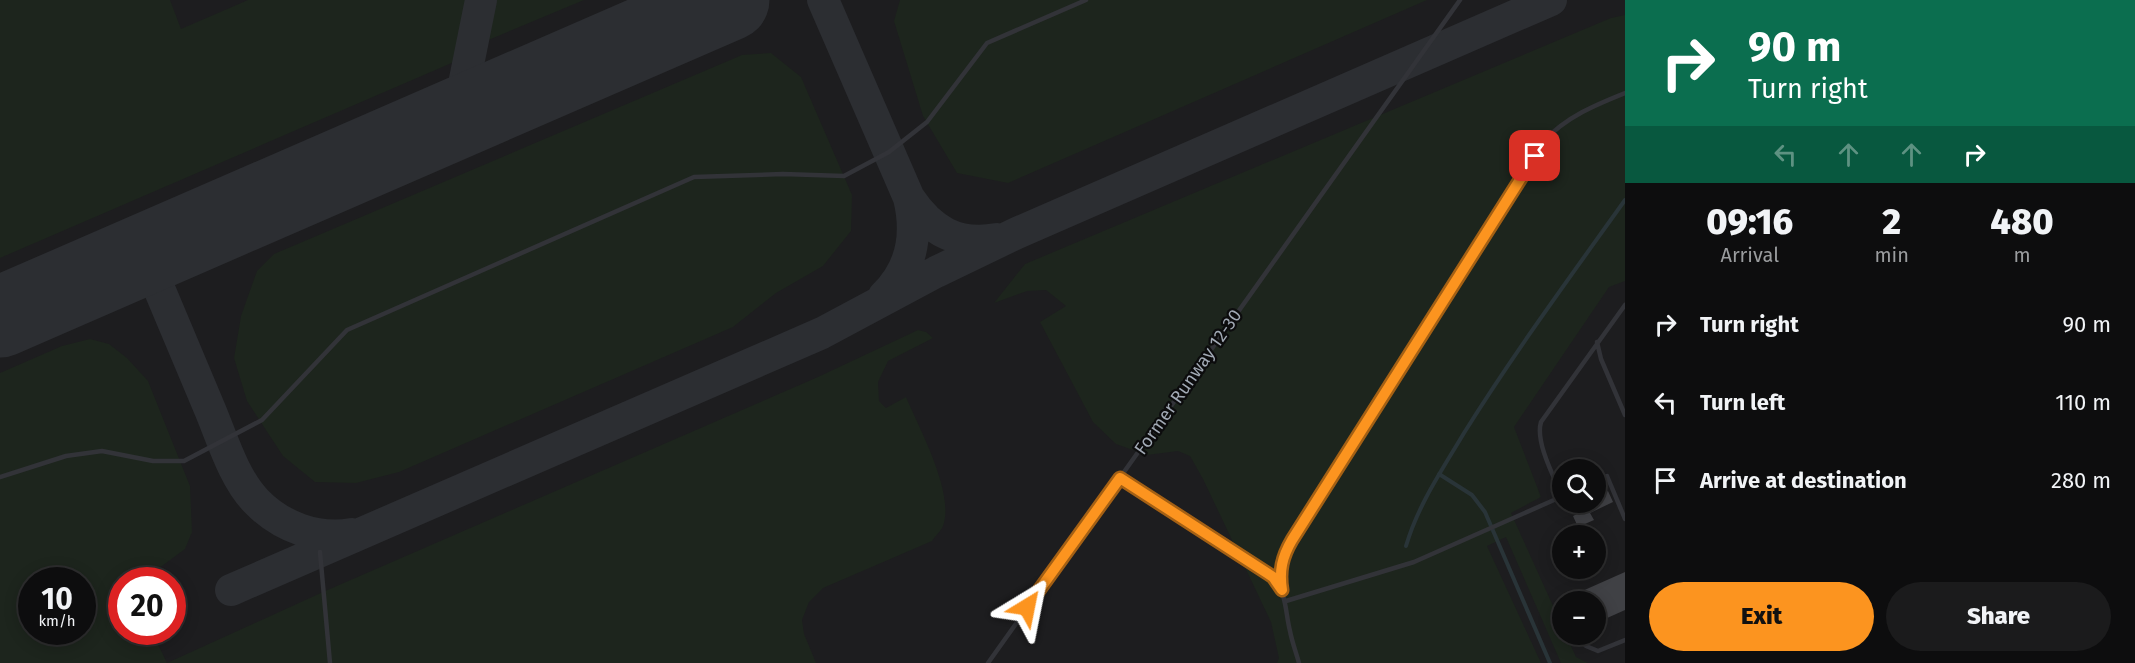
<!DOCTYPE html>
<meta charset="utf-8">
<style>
:root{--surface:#0d0d0e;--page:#1b1b1c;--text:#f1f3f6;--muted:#9a9c9e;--line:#2d2d2e;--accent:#fc941f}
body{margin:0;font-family:"Fira Sans",sans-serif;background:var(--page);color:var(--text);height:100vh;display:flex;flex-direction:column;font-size:22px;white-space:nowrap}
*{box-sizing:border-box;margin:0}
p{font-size:20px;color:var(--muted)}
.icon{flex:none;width:33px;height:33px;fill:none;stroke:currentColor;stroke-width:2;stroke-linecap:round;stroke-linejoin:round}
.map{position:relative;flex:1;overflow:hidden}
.drawer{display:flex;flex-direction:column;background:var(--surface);width:510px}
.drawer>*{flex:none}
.top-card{background:#0b6e4f;color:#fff;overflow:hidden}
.buttons{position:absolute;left:1552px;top:459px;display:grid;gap:12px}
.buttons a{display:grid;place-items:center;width:54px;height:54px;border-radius:50%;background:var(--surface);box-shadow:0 3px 15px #0003,0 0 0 2px var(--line);font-size:30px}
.speed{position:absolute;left:18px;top:567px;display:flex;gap:12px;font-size:30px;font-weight:700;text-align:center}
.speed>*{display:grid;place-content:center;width:78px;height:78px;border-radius:50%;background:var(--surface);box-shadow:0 3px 15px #0003,0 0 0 2px var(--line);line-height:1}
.speed small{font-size:15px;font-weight:400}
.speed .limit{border:9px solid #d22;background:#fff;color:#111}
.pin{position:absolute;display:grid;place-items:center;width:51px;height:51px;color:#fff;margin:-26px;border-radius:12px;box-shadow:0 3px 9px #0006}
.me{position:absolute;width:66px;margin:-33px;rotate:35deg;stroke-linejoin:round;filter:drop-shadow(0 0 4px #0008)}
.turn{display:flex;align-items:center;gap:21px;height:126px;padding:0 24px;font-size:27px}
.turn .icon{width:78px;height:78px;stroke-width:2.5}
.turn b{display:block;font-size:42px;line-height:51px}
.lanes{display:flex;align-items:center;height:57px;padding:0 24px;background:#0003;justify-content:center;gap:30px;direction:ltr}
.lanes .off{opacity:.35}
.eta{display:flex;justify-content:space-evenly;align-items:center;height:102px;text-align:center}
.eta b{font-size:36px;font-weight:800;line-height:42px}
.action{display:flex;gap:12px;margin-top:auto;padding:12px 24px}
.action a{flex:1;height:69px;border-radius:36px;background:var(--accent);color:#111;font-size:24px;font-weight:800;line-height:69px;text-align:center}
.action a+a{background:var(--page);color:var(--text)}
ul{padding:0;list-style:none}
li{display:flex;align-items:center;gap:18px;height:78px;padding:0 24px}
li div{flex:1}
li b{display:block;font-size:22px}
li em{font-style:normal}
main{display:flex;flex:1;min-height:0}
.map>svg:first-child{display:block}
.built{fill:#1d1d1f;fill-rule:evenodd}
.green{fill:#1d251d;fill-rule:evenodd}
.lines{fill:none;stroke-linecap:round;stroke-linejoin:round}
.stream{stroke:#293438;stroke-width:4}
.taxiway{stroke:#2c2e32;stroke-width:32}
.runway{stroke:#2c2e32;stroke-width:81}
.building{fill:#404145}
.service{stroke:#323338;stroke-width:4.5}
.route-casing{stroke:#a46014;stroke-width:15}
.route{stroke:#fc941f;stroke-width:10}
.labels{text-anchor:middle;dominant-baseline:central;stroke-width:4.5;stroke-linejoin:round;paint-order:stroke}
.street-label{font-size:18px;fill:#a1a9b4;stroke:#0c0c0d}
</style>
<main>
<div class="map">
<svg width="1625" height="663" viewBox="0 0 1625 663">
<rect width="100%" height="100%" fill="#111112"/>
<path class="built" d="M0,0h1625v663h-1625zM1563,470h33v32h-33zM1563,536h33v32h-33zM32,580h50v52h-50zM122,580h50v52h-50zM1563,602h33v32h-33z"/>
<path class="green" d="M0,0h170l11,29 67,-29h219l-13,62 -454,196z
M495,0h89l-98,41z
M900,0h527l-419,183 -51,-10 -34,-57 -29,-95z
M1625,15v266l-16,6 -95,140 27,70 -30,16 52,115v6l3,1 10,22 12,6h-27l-55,-126 -19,9 54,117h-264l2,-5 -8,-36 -68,-143 -13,-23 -12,-5 -31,4 -31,-11 -23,-22 -53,-100 26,-16 -20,-16 -19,1 -33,12 31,-39 586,-246z
M771,53l30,24 51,118 -1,36 -28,35 -47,27 -43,34 -334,145 -43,11 -41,-1 -32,-26 -36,-55 -13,-43 7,-42 16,-45 17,-17 468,-199z
M918,330l8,2 7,6 -45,23 -10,21 1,19 7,7 20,-11c13,31 49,96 37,129 -2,5 -8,10 -11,15l-109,47 -14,14 -7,18 2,14 12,29h-816v-290l62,-27 28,-7 19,5 18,14 21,23 42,105 2,46 -7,17 -42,31h-21v52h30l15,31 156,-71 495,-215zM32,580h50v52h-50z"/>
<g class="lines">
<path class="stream" d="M1439,474l33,21 13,17 65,151
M1406,546c12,-41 36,-76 58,-113 50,-80 106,-156 161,-233"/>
<path class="taxiway" d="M823,0l86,198c9,37 3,71 -25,98
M457,119l24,-119
M909,198c22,33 48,48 88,41
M145,255c22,52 44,104 66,157 12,29 23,66 45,89 25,26 61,39 96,33
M231,590l591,-257 114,-61 81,-39 534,-233"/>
<path class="runway" d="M0,317l729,-317"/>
</g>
<path class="building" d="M1608,491l5,11 -23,11 4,7 -16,7 -5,-11 6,-3 -4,-8 6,-3h15v-5z
M1625,572v38l-29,13v-21h-11l-5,-10z"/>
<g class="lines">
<path class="service" d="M1597,342l4,17 24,56
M0,477l66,-21 36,-5 51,10h31l78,-41 85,-90 347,-153 89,-3 61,2 45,-24 38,-30 60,-79 99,-43
M1120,478l153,99c14,17 12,34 17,54 2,11 6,21 9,32
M1596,481l11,-5 18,43
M1562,496c-8,-19 -27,-54 -21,-74l84,-117
M320,552l10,111
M1282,590c-3,-19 0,-33 9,-50l253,-399c22,-24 51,-36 81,-48
M1286,601l128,-39 149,-66
M1582,642l4,4 12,5 27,-11
M988,663l472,-663"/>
</g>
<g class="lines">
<g class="route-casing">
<path id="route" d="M1027,607l93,-129 147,95 6,4 9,13c-3,-19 0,-33 10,-50l243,-384"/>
</g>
<use href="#route" class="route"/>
</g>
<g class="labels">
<g class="street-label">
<text transform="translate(1188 382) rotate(-55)">Former Runway 12-30</text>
</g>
</g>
</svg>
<div class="buttons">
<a><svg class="icon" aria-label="search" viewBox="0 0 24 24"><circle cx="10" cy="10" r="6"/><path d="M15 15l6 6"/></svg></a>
<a>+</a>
<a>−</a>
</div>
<div class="speed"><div>10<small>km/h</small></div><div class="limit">20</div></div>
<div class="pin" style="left:1535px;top:156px;background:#d93025"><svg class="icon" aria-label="arrive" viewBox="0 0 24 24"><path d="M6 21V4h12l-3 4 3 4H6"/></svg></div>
<svg class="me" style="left:1027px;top:607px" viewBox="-20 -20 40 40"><path d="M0-17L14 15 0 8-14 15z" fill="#fc941f" stroke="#fff" stroke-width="4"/></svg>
</div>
<section class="drawer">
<div class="top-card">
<div class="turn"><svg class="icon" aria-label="right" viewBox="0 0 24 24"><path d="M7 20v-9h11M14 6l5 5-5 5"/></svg><div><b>90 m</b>Turn right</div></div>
<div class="lanes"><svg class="icon off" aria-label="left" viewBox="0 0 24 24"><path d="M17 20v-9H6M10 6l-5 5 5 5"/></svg><svg class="icon off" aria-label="ahead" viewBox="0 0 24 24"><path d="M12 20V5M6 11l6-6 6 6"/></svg><svg class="icon off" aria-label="ahead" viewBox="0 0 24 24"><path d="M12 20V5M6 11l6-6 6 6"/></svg><svg class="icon" aria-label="right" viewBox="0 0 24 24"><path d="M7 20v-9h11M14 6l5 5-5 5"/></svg></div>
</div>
<div class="eta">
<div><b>09:16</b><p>Arrival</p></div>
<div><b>2</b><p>min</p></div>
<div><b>480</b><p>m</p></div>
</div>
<ul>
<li><svg class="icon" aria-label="right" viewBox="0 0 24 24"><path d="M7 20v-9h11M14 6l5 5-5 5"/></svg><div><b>Turn right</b></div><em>90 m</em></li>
<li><svg class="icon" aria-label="left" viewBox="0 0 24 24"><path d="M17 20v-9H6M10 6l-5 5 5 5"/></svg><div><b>Turn left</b></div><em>110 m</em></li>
<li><svg class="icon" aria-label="arrive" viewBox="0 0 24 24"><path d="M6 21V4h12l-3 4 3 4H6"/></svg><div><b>Arrive at destination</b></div><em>280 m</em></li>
</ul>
<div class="action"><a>Exit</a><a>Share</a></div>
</section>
</main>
